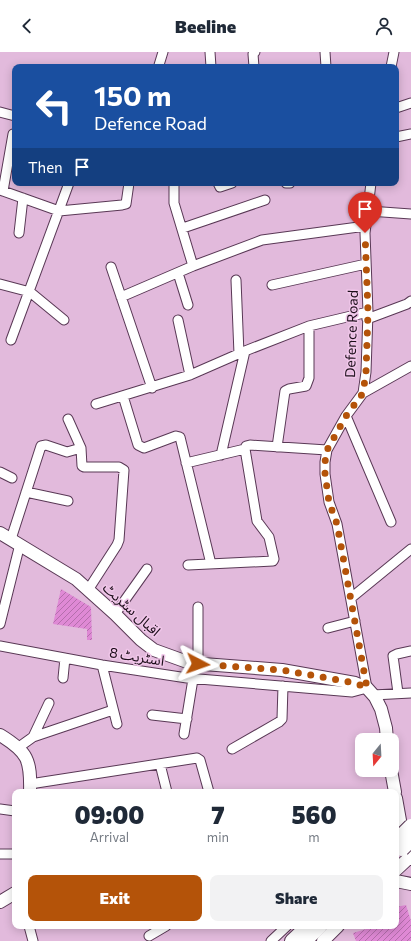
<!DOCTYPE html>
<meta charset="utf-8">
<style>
:root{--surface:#fff;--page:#f2f2f3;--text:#1f2937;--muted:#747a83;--accent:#b45309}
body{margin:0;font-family:Commissioner,"Noto Sans Arabic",sans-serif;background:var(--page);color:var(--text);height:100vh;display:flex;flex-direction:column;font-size:15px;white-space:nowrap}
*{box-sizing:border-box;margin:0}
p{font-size:13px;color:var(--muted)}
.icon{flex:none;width:22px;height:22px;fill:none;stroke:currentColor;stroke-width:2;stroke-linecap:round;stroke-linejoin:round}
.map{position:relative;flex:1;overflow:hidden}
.panel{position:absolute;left:12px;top:737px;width:387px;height:140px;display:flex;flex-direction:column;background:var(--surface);border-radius:8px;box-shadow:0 2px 10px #0003}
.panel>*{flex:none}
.guide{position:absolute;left:12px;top:12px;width:387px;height:122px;border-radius:8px;box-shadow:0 2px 10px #0003;background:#1a4fa0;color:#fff;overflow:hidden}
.needle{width:26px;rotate:198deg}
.controls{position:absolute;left:355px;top:681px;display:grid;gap:8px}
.controls a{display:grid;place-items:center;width:44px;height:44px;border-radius:8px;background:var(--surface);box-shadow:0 2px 10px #0003;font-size:20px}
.pin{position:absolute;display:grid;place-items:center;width:34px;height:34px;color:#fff;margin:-41px -17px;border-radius:50% 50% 50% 0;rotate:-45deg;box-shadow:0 0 4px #0007}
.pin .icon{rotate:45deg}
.me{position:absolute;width:44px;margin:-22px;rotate:94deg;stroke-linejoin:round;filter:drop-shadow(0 0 3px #0008)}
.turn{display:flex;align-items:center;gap:14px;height:84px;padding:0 16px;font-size:18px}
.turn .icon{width:52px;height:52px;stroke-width:2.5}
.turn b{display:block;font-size:28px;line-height:34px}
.then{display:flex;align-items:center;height:38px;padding:0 16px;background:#0003;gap:8px;font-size:15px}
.eta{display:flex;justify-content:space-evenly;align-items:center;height:68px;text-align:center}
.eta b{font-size:24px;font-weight:800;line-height:28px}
.action{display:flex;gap:8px;margin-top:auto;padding:8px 16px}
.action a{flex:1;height:46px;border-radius:8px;background:var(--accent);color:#fff;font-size:16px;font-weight:800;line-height:46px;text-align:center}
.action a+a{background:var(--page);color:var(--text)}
header{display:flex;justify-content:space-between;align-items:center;height:52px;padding:0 16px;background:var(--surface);font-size:18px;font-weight:800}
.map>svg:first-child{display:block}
.building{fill:url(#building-hatch)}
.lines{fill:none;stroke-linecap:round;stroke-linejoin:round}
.street-casing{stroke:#593855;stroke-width:11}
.secondary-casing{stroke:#593855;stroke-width:14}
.primary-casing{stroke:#593855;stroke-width:16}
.street{stroke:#fff;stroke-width:9}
.secondary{stroke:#fff;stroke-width:12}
.primary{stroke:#fff;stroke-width:14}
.primary-bridge-casing{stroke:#593855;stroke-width:16;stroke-linecap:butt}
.primary-bridge{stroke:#fff;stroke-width:14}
.route{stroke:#b45309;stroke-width:7;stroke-dasharray:0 12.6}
.labels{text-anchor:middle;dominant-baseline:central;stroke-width:3;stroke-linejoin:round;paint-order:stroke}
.street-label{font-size:14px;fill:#1c0e1a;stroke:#f0c6e9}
</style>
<header><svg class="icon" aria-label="back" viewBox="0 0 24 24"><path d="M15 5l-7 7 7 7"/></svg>Beeline<svg class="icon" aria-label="person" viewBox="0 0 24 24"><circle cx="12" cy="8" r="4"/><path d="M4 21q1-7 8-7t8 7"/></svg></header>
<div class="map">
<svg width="411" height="889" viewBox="0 0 411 889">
<defs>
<pattern id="building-hatch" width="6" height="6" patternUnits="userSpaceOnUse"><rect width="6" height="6" fill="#df89d5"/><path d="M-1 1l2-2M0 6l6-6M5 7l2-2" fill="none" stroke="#b46eac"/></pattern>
</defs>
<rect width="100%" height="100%" fill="#e2badc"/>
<path class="building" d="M61,537l30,18 1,33h-5v-11l-34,-5z
M406,853l5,16v20h-55l-3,-8 23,-7h20v-19z"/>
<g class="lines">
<g class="street-casing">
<path id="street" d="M210,0l1,15
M325,0l1,15
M159,13l4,-13
M254,15l-1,-13 2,-2
M391,15l3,-15
M396,56l15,-5
M0,60l15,4
M396,85l15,-3
M174,131v20l19,63
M218,131l2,4 12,-4
M286,131h4
M0,138l59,21 63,-6 4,-1 3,-21
M3,139l10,-57
M369,159l42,3
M183,176l82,-28
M19,181l4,-35
M111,215l41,121
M178,221l10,32
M236,228l3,74
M0,232l30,8 34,28
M272,233l94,-21
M121,245l72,-31 69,-26 104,-14
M367,267l40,-15 4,-3
M178,268l12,55
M11,288l58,-157
M363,341l48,-27
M123,344l15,49 6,3 32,-12 4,1 31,127
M96,352l94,-29 55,-24 64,-25 59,-14
M346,364l45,106
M277,395l8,-56 4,-2 17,-3 3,-8v-52
M81,396l1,18 2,1h35l5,3 -5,70 -2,5 -29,45
M221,403l24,-104
M186,411l59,-14
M0,420l12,6
M26,440l42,9
M11,487l30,-93 5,-1 21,7 14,-4 -13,-29
M188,513l85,-4 1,-2 -5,-22 -12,-16 -12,-72 1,-3 4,-1 77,5
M351,546l60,-49
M115,562l32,-45
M0,572l20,-80
M328,576l27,-7
M0,594l102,19 85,13 165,14 15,-4 -30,-164 -8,-22 -4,-28v-12l2,-12 19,-34 17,-23 3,-21 2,-60 -3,-79 6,-50
M198,612v-57
M102,613l15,59
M63,626l2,-20
M398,641l-5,-37 4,-2 14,-3
M373,643l38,-2
M152,663l35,4
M184,682l9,-55
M33,685l16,-34
M19,695l14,-10 80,-27
M232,697l47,-27 3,-3 1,-33
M160,712l7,28
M30,732l167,-26 3,2 9,32
M0,757l15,2
M0,802h15
M29,874l4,15
M149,884l17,-10
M271,889l16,-15"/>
</g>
<g class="secondary-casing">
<path id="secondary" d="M0,481l76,46 39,35 26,26 13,10 36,13 92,7 73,13 12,5 8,9 6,12 5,19 1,12
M0,683c28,17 31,25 30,57
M391,718l4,22
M396,746l5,28 10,33
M396,818l15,-14
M396,829l15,3
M0,850l15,-9
M323,889l15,-15"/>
</g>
<g class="primary-casing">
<path id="primary" d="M292,889l16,-15
M305,889l15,-15"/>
</g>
<use href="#street" class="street"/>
<use href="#secondary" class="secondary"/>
<use href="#primary" class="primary"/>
<g class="primary-bridge-casing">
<path id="primary-bridge" d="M396,789l15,-15
M402,797l9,-9"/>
</g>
<use href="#primary-bridge" class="primary-bridge"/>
</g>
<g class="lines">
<path class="route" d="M198,612l84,6 73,13 12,5 -30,-164 -8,-22 -4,-28v-12l2,-12 19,-34 17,-23 3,-21 2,-60 -3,-79"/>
</g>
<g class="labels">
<g class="street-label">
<text transform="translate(351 282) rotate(-88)">Defence Road</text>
<text transform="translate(132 557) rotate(42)">اقبال سٹریٹ</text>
<text transform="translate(137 604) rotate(9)">اسٹریٹ 8</text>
</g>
</g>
</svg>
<div class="controls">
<a><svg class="needle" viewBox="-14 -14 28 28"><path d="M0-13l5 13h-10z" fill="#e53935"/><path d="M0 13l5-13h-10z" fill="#747a83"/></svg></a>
</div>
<div class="pin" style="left:365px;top:181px;background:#d93025"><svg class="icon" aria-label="arrive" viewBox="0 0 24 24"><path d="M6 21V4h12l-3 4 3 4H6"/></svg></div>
<svg class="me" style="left:198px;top:612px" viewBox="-20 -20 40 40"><path d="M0-17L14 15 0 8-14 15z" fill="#b45309" stroke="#fff" stroke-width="4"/></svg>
<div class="guide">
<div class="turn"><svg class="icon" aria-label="left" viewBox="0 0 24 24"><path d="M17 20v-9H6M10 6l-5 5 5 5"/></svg><div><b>150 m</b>Defence Road</div></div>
<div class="then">Then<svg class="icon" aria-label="arrive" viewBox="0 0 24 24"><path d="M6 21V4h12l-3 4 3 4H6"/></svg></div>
</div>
<section class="panel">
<div class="eta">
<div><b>09:00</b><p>Arrival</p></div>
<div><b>7</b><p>min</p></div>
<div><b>560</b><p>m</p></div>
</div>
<div class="action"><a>Exit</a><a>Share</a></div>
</section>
</div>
